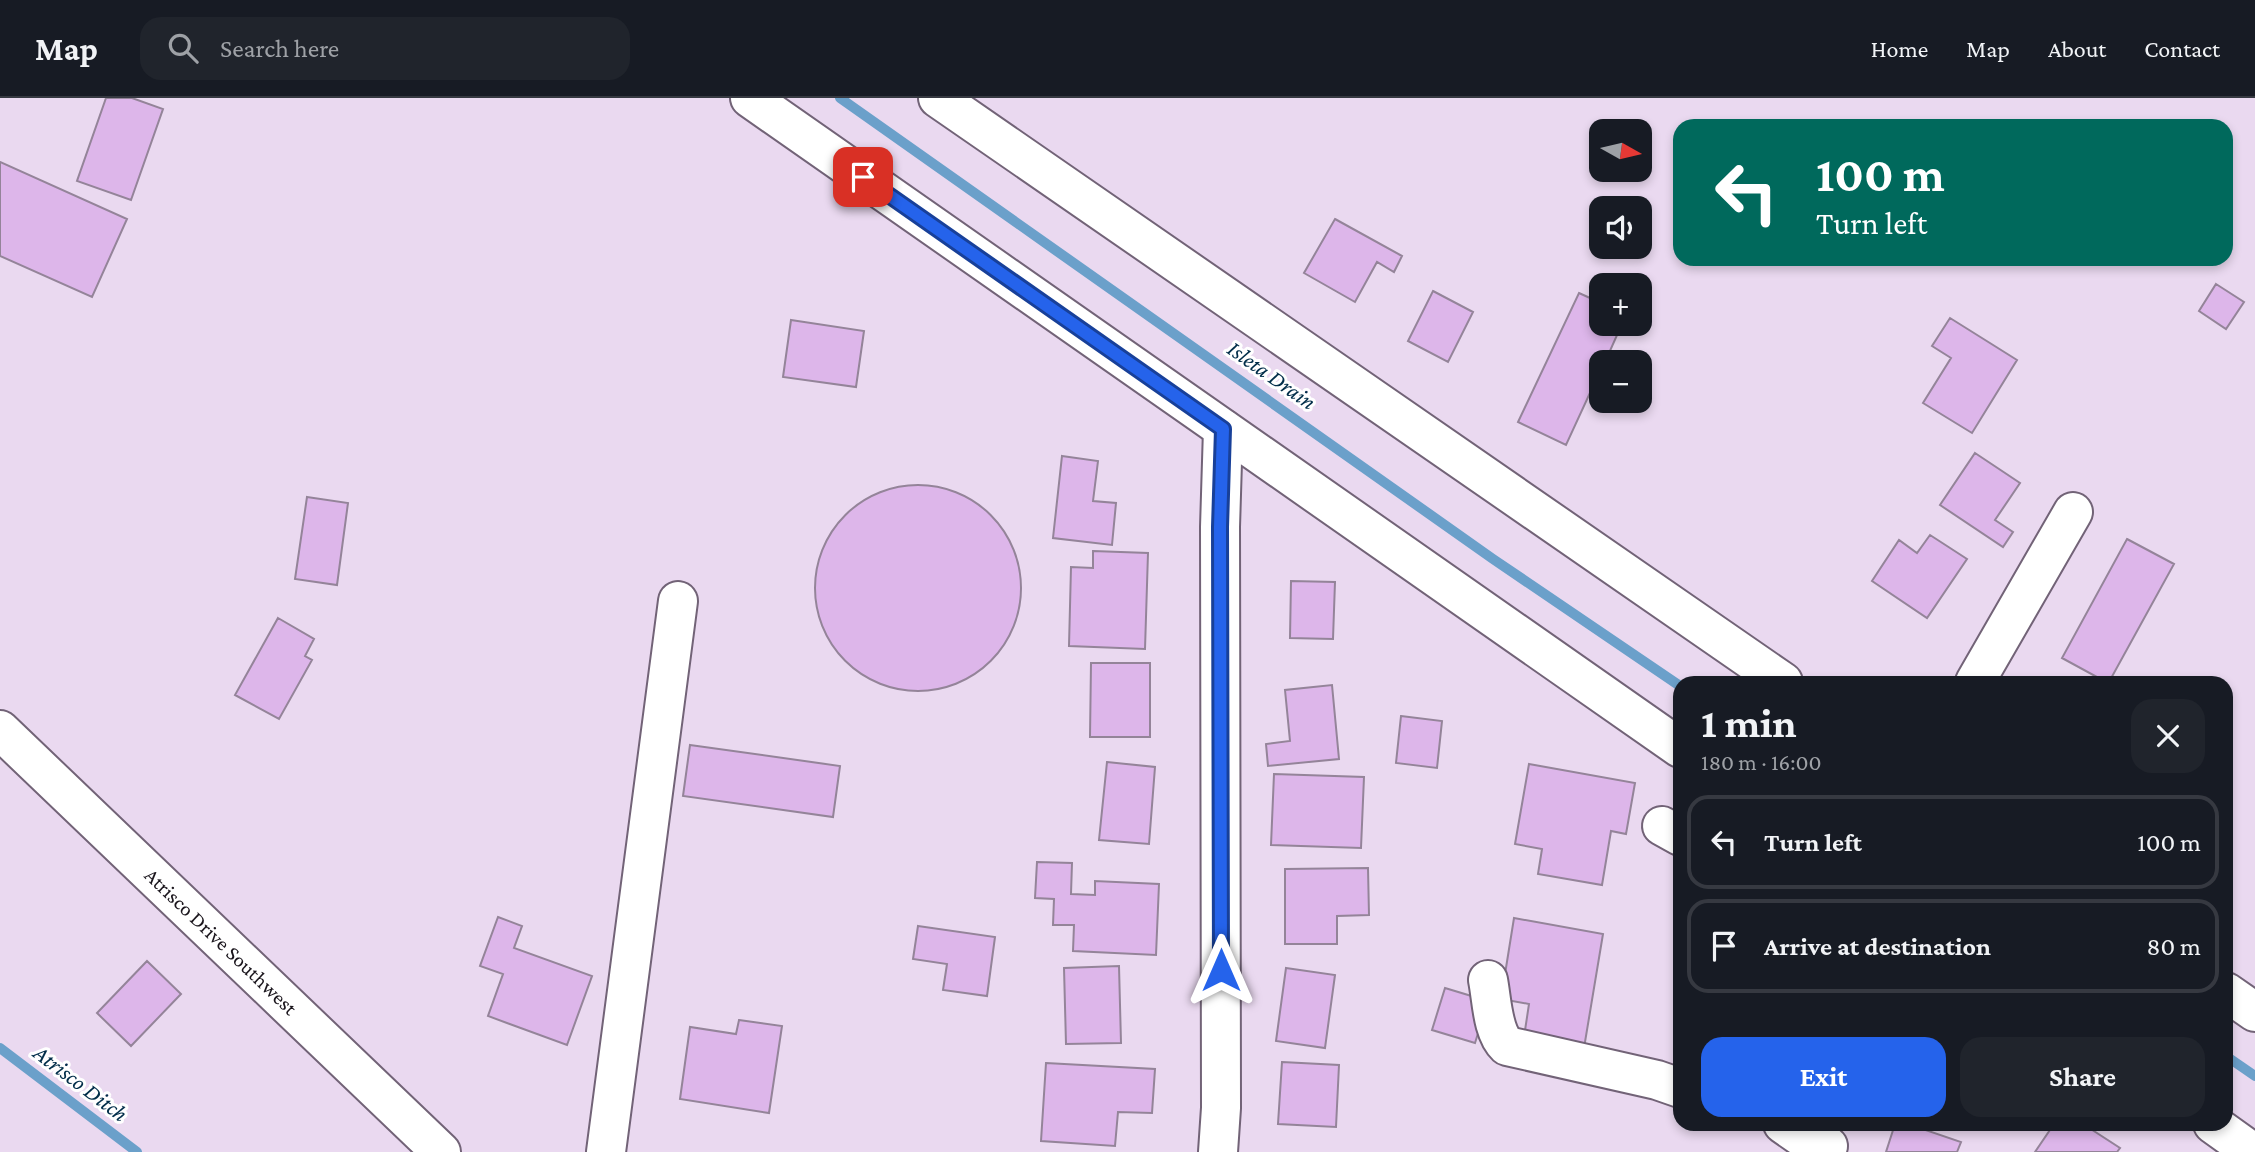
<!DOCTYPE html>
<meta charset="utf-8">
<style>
:root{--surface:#171b24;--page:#20242c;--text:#f1f3f6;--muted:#9ea1a6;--line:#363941;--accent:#2563eb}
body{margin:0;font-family:"Crimson Pro",serif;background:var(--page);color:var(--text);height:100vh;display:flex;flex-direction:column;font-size:26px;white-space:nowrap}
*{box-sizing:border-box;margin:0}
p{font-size:23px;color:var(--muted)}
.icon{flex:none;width:38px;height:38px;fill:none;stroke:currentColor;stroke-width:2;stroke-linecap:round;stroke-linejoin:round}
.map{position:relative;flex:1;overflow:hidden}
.sheet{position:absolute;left:1673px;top:578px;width:560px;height:455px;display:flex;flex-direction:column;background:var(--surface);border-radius:21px;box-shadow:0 4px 10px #0003}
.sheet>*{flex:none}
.guide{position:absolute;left:1673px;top:21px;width:560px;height:147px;border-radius:21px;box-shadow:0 4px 10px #0003;background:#00695c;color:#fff;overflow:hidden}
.needle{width:46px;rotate:98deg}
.tools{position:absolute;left:1589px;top:21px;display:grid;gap:14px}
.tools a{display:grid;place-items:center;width:63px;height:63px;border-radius:14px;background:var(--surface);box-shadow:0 4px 10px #0003;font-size:35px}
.pin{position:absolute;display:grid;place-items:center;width:60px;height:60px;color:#fff;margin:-30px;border-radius:14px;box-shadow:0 4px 10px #0006}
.me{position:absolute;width:77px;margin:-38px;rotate:0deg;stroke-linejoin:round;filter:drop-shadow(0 0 5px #0008)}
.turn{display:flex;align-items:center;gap:24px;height:147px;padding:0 28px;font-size:32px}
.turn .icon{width:91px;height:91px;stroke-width:2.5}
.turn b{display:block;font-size:49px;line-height:60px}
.round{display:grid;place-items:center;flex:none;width:74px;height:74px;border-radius:21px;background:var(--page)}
.headline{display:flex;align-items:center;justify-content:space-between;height:119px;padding:0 28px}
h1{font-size:42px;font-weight:700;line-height:52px}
.primary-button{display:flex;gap:14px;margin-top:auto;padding:14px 28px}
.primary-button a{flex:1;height:80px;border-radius:21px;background:var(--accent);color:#fff;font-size:28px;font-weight:700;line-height:80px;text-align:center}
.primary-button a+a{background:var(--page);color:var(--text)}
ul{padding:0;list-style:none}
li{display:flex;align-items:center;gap:21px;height:94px;margin:0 14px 10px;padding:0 14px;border:4px solid var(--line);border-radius:21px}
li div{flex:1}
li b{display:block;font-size:26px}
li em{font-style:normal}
header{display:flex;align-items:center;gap:42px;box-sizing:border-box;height:98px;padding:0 35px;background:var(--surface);border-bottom:2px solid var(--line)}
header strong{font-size:33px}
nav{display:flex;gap:38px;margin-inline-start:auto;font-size:24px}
.search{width:490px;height:63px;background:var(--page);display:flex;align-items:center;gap:18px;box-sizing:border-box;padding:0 24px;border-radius:21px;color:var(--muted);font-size:26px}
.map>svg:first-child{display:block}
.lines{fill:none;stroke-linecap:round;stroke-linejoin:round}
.stream{stroke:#6ba0ca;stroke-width:10}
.building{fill:#ddb6ea;stroke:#948499;stroke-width:2}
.minor-casing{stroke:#726377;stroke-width:42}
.minor{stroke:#fff;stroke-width:38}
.route-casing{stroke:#184099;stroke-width:18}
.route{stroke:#2563eb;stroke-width:12}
.labels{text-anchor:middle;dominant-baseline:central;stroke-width:6;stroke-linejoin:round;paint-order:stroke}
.street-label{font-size:21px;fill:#1a151c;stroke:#fff}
.water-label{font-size:23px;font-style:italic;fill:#012d49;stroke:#fff}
</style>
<header>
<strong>Map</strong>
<div class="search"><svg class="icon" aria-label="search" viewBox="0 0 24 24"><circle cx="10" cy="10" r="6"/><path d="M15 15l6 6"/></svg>Search here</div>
<nav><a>Home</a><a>Map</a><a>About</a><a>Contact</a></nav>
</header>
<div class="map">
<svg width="2255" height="1054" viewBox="0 0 2255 1054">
<rect width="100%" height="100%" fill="#ead9f0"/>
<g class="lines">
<path class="stream" d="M840,0l653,461 187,127
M0,950l137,104
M2226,958l29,20"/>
</g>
<path class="building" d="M106,0h26l31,11 -32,91 -54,-19z
M0,64l127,57 -35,78 -92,-41z
M1335,121l67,37 -8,16 -17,-10 -22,40 -51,-29z
M2216,186l28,18 -18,27 -27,-18z
M1433,193l40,21 -25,50 -40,-21z
M1579,195l22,10v21h21l-17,38h-4v7l-35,76 -48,-23z
M1950,220l67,42 -45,73 -49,-30 28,-45 -19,-12z
M791,222l73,11 -8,56 -73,-10z
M1975,355l45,30 -25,37 18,12 -10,15 -63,-42z
M1062,358l36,5 -5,40 23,2 -4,42 -59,-7z
M815 490a103 103 0 1 1 206 0a103 103 0 1 1-206 0Z
M307,399l41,6 -11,82 -42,-6z
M1930,437l37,24 -40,59 -55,-37 27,-41 18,13z
M2127,441l47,25 -65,118h-3l-44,-24z
M1093,453l55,2 -3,96 -76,-3 2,-79 22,1z
M1291,483l44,1 -2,57 -43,-1z
M278,520l36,21 -9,17 7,4 -33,59 -44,-24z
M1091,565h59v74h-60z
M1332,587l7,74 -71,7 -2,-22 24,-3 -5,-51z
M1401,618l41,5 -5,47 -41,-5z
M690,647l150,21 -7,51 -150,-21z
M1107,664l48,5 -6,77 -50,-4z
M1529,666l106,19 -9,51 -15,-3 -9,54 -64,-11 4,-25 -27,-5z
M1274,676l90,3 -3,71 -90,-3z
M1037,764l35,1 -1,31 24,1v-14l64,3 -3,71 -83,-4 1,-26h-21l1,-26 -19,-1z
M1368,770l1,47 -32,1v28h-52v-75z
M498,819l24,9 -8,22 78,28 -25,69 -79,-29 15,-42 -23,-8z
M1514,820l89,16 -19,114 -60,-11 5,-33 -28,-5z
M918,828l77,11 -8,59 -44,-6 4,-26 -34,-5z
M147,863l34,33 -50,52 -34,-33z
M1119,868l2,77 -55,1 -2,-76z
M1286,870l49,7 -10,73 -49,-7z
M1445,890l43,13 -13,42 -43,-13z
M739,922l43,6 -13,87 -89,-14 10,-72 46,7z
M1282,964l57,3 -3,62 -58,-3z
M1046,965l109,6 -3,44 -34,-1 -3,34 -74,-5z
M1895,1026h13l53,18 -4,10h-71z
M2054,1026h29l37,24 -3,4h-82z"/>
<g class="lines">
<g class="minor-casing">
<g id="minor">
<path d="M750,0l930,650"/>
<path d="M938,0l845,584"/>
<path d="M1975,584l98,-170"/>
<path id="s1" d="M0,632l441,422"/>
<path d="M1662,728l18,10"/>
<path d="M1488,882c4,20 4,52 19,66l150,34 23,8"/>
<path d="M2226,894l29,20"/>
<path d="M1783,1026l23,16 22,6"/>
<path d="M2213,1026l39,28"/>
<path d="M606,1054l72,-551"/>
<path d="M1218,1054l3,-44 -1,-581 3,-98"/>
</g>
</g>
<use href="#minor" class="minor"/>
</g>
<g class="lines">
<g class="route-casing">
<path id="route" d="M863,79l360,252 -3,98 1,443"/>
</g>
<use href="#route" class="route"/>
</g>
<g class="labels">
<g class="street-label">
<text stroke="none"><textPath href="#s1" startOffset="306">Atrisco Drive Southwest</textPath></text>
</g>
<g class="water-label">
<text transform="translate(1272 277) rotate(35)">Isleta Drain</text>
<text transform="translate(81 985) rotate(37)">Atrisco Ditch</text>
</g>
</g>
</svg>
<div class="tools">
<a><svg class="needle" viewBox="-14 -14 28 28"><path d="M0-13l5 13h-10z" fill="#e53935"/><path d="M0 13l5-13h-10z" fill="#9ea1a6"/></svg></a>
<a><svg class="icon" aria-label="sound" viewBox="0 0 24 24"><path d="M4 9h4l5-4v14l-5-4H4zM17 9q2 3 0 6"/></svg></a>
<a>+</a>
<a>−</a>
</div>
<div class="pin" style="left:863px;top:79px;background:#d93025"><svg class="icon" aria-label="arrive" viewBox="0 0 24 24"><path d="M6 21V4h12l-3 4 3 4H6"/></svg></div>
<svg class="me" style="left:1221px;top:872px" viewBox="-20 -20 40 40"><path d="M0-17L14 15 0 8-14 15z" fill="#2563eb" stroke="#fff" stroke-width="4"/></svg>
<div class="guide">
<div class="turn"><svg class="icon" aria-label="left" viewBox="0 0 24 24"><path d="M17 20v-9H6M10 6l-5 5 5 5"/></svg><div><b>100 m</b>Turn left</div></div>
</div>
<section class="sheet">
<div class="headline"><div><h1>1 min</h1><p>180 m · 16:00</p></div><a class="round"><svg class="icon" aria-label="close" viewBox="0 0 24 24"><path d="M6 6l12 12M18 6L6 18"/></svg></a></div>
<ul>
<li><svg class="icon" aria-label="left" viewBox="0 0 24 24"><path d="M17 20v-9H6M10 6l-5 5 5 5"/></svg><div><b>Turn left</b></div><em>100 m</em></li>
<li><svg class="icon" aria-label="arrive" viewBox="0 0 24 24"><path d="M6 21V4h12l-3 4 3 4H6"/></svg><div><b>Arrive at destination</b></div><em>80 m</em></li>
</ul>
<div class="primary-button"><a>Exit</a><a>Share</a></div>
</section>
</div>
